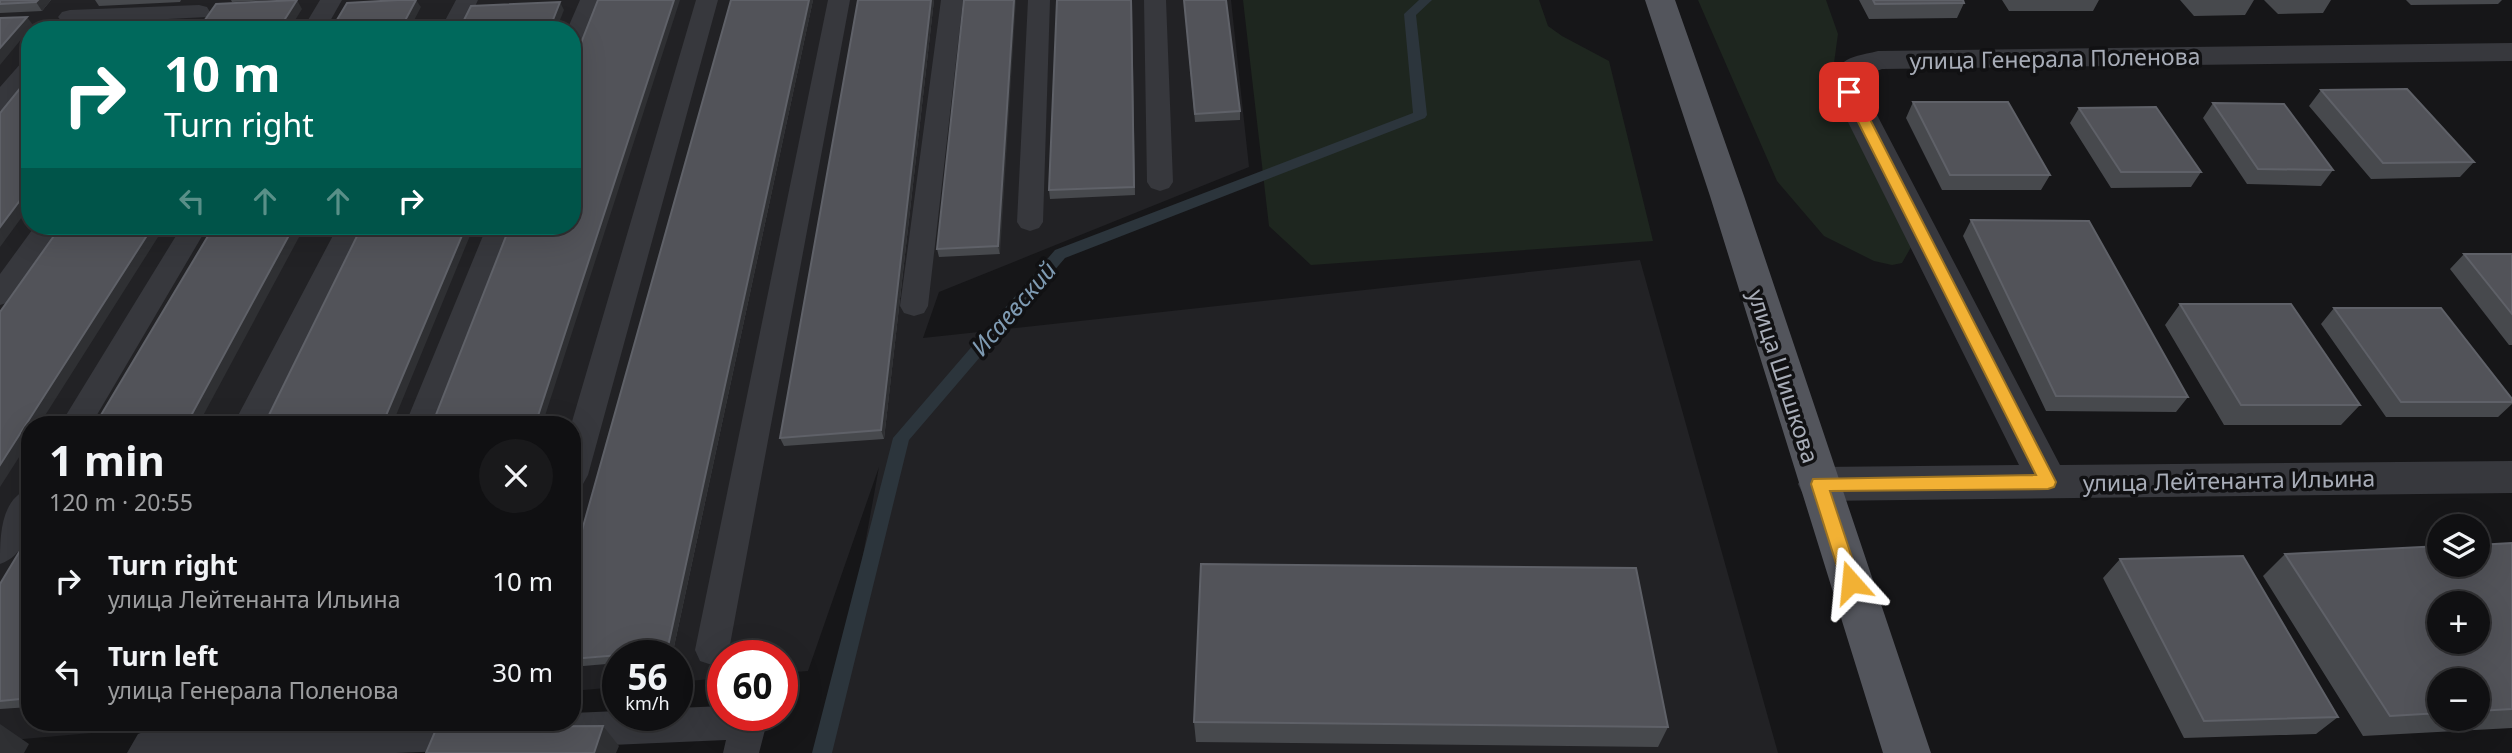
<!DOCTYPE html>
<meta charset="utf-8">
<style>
:root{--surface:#101012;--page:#19191b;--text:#f1f3f6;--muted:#9c9d9f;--line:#303032}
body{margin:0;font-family:"Noto Sans",sans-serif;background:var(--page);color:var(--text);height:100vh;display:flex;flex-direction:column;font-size:26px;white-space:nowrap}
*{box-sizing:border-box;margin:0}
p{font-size:23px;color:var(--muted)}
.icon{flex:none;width:38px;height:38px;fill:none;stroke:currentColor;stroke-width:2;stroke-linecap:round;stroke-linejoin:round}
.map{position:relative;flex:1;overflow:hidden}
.sheet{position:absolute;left:21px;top:416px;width:560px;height:315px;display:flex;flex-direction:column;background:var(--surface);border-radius:28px;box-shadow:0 7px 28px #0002,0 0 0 2px var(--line)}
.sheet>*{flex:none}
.guide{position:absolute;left:21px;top:21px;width:560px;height:214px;border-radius:28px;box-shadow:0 7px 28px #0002,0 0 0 2px var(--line);background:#00695c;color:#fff;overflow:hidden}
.fabs{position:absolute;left:2427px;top:514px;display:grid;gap:14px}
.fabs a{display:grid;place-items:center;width:63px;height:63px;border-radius:50%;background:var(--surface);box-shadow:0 7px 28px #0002,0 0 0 2px var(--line);font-size:35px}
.speed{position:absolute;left:602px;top:640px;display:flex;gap:14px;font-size:35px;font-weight:700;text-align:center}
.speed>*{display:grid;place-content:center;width:91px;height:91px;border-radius:50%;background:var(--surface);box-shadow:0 7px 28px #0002,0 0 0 2px var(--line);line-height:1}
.speed small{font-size:18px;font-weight:400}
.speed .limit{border:10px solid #d22;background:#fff;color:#111}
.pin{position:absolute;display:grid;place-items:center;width:60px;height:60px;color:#fff;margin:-30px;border-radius:14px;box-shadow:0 4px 10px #0006}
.me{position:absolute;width:77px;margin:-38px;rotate:342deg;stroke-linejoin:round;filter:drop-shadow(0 0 5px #0008)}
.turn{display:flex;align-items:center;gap:24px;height:147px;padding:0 28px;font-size:32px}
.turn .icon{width:91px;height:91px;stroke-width:2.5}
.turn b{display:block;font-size:49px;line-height:60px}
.lanes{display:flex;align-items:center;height:66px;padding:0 28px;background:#0003;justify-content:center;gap:35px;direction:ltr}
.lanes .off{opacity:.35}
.round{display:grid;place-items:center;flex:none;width:74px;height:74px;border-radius:37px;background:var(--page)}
.head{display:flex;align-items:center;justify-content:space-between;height:119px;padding:0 28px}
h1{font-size:42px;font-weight:700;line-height:52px}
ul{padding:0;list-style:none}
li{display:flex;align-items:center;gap:21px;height:91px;padding:0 28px}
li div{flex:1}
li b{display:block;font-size:26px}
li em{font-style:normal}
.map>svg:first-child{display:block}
.built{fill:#222225;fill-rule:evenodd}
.green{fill:#1e261f}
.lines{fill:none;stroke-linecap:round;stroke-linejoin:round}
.stream{fill:#2c353c;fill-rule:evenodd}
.service{fill:#37383d;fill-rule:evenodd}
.minor{fill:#37383d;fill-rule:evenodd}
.primary{fill:#53555c;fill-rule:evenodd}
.wall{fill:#47494d;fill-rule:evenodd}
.shaded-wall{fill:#2f3033}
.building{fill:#525359;stroke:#5f6168;stroke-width:2;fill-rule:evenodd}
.route{fill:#f2b134;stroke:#9d7322;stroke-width:2}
.labels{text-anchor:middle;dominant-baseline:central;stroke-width:7;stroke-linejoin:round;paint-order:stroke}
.street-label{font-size:23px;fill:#a8adb8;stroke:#111113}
.water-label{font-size:24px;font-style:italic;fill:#7f9bb3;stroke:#111113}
</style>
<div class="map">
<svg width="2512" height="753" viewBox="0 0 2512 753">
<rect width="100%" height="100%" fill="#161618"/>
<path class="built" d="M0,0h1231l18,167 -310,125 -16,46 717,-78 138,493h-951l52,-286 -71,204 -26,2v-17h-59v22l-46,4v-26h-59v31l-46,4v-266h-542v298h176l-206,18zM30,30h542v196h-542z"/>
<path class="green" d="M1243,0h296l9,26 14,10 47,25 44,180 -342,24 -42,-39z
M1698,0h128l12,34 -4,29 9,29 72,148 -13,23 -10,2 -18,-4 -50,-25 -47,-55z"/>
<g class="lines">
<path class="stream" d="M1419,0h13l-16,15 11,100 -2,3 -360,140 -156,182 -77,313h-20l81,-315 162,-188 358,-137 -9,-99z"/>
<path class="service" d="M320,0h22l-17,30h-23z
M456,0h22l-14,30h-24z
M580,0h22l-18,46 -4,5 -8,2v-23h-5z
M696,0h22l-130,475 -5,9 -11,4 -1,-63z
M828,0h22l-121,650 -2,6h-4v5l-11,4 -12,-4 -5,-11z
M941,0h22l-35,306 -4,7 -10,3 -10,-3 -4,-7z
M1028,0h22l-7,222 -4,6 -9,3 -9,-3 -4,-6z
M1144,0h22l7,182 -4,6 -9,3 -9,-3 -4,-6z
M199,5l8,2 3,5 -3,5 -137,7 -8,-2 -4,-5 4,-5 8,-2z
M30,60v23l-21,25 -9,3v-24l22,-25z
M35,226h27l-52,76 -10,3v-31z
M182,226h26l-117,199h-31z
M338,226h26l-101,199h-30z
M487,226h26l-78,199h-30z
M30,488c0,28 2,65 -30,76 0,-28 0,-65 30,-76z
M723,706v10h41l3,6 -8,31h-36l3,-13 -161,7 -13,-5 -5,-12 3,-7h22v-10l46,-2v5h59v-8z
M307,723h180l4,10 -5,12 -13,5 -77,3h-269l11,-19 13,-5z"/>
<path class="minor" d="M2512,43v18l-630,8 -16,6 -1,17 195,373 452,-4v32l-693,8 -15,-5 -6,-12 6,-12 15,-5 200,-2 -186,-373c4,-35 12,-33 45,-41z"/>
<path class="primary" d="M1645,0h30l69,196 187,557h-48l-173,-557z"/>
</g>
<path class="wall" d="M0,0h51l-9,11 -42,2z
M95,0h86l-1,2 -81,4z
M231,0h37l-36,2z
M731,0h82l-141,656h-54v7l-46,4v-101z
M858,0h76l-50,439 -100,7 -4,-8z
M964,0l36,254 -61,3 -2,-8z
M1132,0l3,195 -85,4 -1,-9z
M1184,0l56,111v9l-45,2z
M1859,0h104l1,3 -7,15 -88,1z
M2002,0h97l-6,11h-84z
M2180,0h74l-9,15 -51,1z
M2264,0h67l-8,13 -45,1z
M2406,0h96l-4,4 -87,1z
M2321,90l153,72 -14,15 -89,2 -62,-73z
M1913,102l137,73 -9,15h-99l-36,-72z
M2213,103l120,67 -12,16 -74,-2 -44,-66z
M2079,108l122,64 -10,15 -80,1 -41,-65z
M1971,220l217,177 -12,15 -130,-1 -83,-175z
M2464,254h48v91h-3l-59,-76z
M2180,304l180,101 -19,20h-117l-59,-100z
M2334,308l178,91v5l-14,13h-112l-65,-93z
M30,534v173l-30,2v-125z
M2512,543v185l-149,8 -100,-160 22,-22zM2440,681h38v38h-38z
M2120,559l218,158 -22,17 -132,4 -81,-160z
M1194,722l474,5 -10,20 -462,-5z"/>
<path class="shaded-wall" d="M38,0h13l-9,11 -6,-9z
M297,0l5,9 -13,21h-11z
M416,0l5,7 -12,23h-9z
M674,0h6l-138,425h-7z
M809,0h4l-141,656h-2l-3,-5z
M931,0h3l-50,439 -3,-9z
M1014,0h2l-16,254 -2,-8z
M560,2l4,8 -8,20h-7z
M27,17l6,8 -33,40v-17z
M30,187v19l-30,41v-20z
M153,226h12l-126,199h-9v15l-30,47v-22z
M294,226h11l-107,199h-12z
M466,226h8l-82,199h-10z
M0,724l29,20 -5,9h-24z
M603,726l16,20 -3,7h-22z"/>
<path class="building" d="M0,0h38l-2,2 -36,2z
M297,0l-19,30h-80l18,-26z
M398,0h18l-16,30h-69l16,-27z
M598,0h76l-139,425h-103l78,-199h62v-160z
M731,0h78l-142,651 -95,8v-93z
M858,0h73l-50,430 -101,8z
M964,0h50l-16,246 -61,3z
M1057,0h74l3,187 -85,3z
M1184,0h42l14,111 -45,3z
M1873,0h90l1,3 -89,1z
M560,2l-11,28h-90l12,-24z
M27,17l-27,31v-30z
M151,25l-4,5h-79v-1z
M30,76v111l-30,40v-114z
M2407,89l67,73 -91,1 -62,-73z
M1913,102h95l42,73h-100z
M2213,103l71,1 49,66 -75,-1z
M2156,107l45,65h-80l-42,-64z
M1971,220l118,1 99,176 -132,-1z
M61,226h92l-153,239v-153z
M214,226h80l-108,199h-91z
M362,226h104l-84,199h-118z
M2464,254h48v60z
M2180,304h111l69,101h-119z
M2334,308h107l71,91v3h-111z
M30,534v164l-30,3v-117z
M2512,543v166l-34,2v-30h-38v32l-50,3 -105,-162 155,-8v19h38v-20zM2440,604h38v38h-38z
M2243,556l95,161 -134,4 -84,-162z
M1201,564l435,4 32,159 -474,-5z
M603,726l-9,27h-168l11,-26z"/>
<path class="route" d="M1849,88l7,4 200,390 -2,5 -6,2 -218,2 30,91 -2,5 -7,3 -6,-3 -3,-5 -31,-98 2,-5 223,-4 -193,-383z"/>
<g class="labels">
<g class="street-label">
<text transform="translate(2055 58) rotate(-1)">улица Генерала Поленова</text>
<text transform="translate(1784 376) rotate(72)">улица Шишкова</text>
<text transform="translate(2229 480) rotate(-1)">улица Лейтенанта Ильина</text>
</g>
<g class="water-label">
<text transform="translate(1013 308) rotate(-49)">Исаевский</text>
</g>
</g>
</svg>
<div class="fabs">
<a><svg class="icon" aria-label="layers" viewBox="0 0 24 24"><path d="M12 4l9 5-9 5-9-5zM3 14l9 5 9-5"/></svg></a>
<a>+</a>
<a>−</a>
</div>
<div class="speed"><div>56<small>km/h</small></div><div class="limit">60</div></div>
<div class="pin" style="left:1849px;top:92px;background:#d93025"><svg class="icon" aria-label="arrive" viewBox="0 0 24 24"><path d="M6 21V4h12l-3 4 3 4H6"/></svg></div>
<svg class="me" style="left:1851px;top:582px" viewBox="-20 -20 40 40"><path d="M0-17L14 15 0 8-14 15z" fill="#f2b134" stroke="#fff" stroke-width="4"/></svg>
<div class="guide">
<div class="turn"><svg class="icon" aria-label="right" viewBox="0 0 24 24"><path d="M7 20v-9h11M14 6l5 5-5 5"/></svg><div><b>10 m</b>Turn right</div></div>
<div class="lanes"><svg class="icon off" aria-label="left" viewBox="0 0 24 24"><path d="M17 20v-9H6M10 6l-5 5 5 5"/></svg><svg class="icon off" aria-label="ahead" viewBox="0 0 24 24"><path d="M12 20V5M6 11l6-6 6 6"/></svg><svg class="icon off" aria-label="ahead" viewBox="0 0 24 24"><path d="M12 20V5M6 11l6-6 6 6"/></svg><svg class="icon" aria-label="right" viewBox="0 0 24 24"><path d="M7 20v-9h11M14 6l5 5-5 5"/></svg></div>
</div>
<section class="sheet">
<div class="head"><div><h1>1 min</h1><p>120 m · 20:55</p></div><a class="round"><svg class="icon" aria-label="close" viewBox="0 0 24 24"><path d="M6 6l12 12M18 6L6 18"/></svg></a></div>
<ul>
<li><svg class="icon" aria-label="right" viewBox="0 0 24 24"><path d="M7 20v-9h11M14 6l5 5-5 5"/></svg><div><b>Turn right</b><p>улица Лейтенанта Ильина</p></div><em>10 m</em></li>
<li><svg class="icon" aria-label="left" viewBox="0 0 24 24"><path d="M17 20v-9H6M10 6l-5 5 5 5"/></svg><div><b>Turn left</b><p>улица Генерала Поленова</p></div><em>30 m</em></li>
</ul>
</section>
</div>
